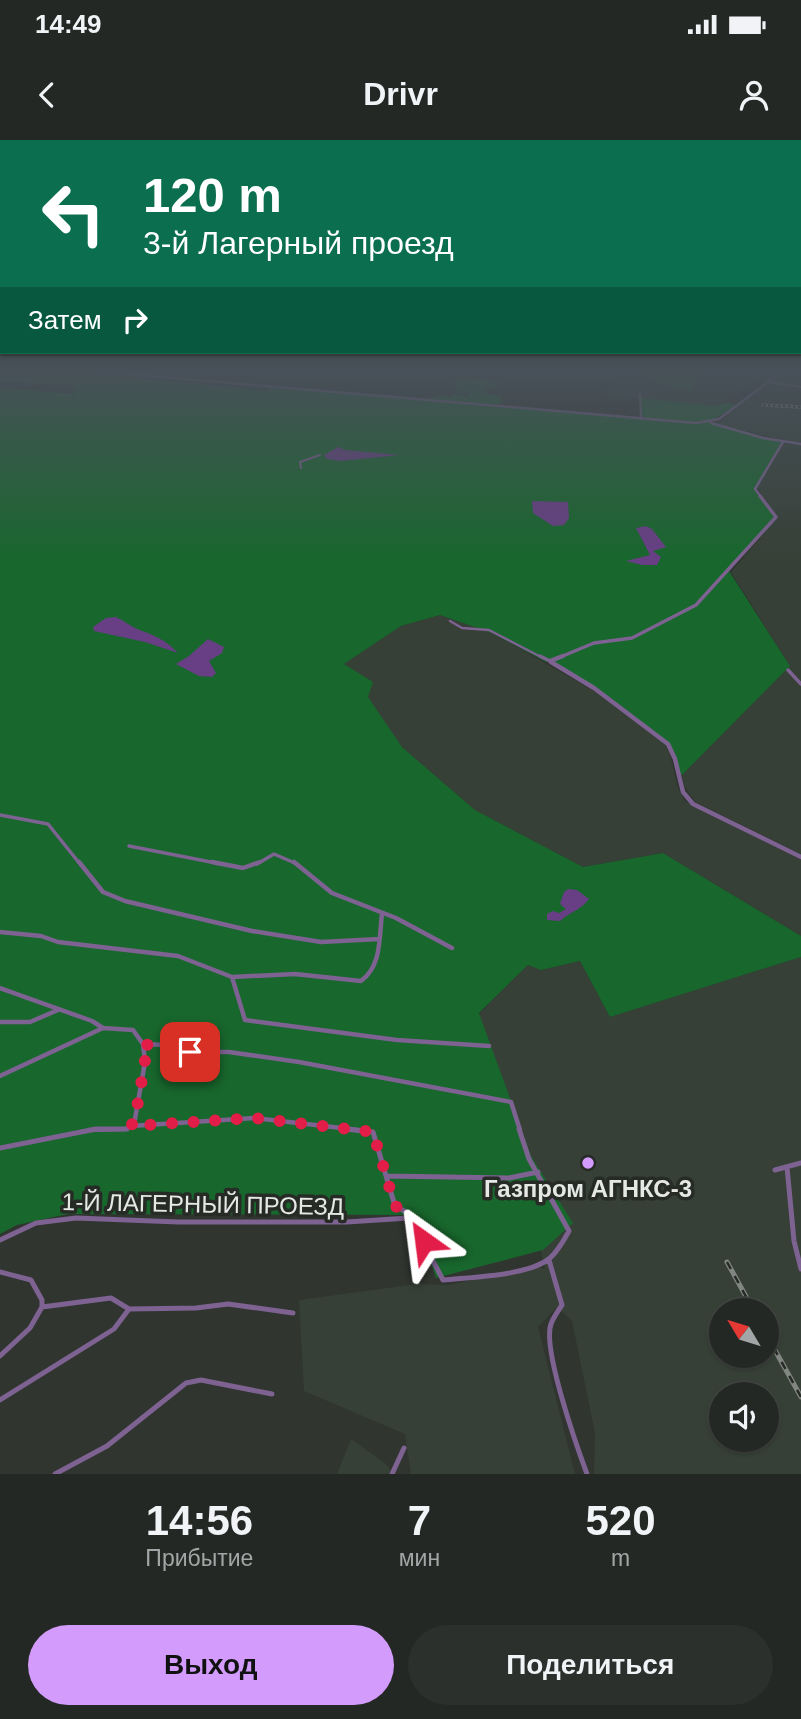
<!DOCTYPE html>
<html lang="ru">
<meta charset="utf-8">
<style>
:root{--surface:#242824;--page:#2c302c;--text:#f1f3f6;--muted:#a3a6a6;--line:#414441;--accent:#d39cfc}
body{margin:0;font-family:Arial,sans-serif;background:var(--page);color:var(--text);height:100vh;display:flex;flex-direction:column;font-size:26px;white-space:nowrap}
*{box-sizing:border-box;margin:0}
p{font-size:23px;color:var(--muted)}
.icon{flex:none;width:38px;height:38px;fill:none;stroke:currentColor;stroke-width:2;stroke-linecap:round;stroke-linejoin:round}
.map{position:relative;height:1334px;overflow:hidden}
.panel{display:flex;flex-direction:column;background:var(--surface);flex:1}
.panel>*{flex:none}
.top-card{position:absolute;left:0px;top:0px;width:802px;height:214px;box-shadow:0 2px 5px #0004,0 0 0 2px var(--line);background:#0b6e4f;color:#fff;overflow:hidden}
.needle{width:46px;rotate:308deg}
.tools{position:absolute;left:709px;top:1158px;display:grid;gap:14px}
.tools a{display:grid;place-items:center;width:70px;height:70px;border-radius:50%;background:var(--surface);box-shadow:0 2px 5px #0004,0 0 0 2px var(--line);font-size:35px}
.pin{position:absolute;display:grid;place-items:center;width:60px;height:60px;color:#fff;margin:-30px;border-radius:14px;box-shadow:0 4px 10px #0006}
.me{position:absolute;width:77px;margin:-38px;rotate:329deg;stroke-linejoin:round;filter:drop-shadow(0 0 5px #0008)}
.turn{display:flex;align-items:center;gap:24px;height:147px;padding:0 28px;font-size:32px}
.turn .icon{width:91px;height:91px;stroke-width:2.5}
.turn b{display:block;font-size:49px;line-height:60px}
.then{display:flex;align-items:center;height:66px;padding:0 28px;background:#0003;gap:14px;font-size:26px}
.eta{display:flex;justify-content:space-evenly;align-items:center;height:119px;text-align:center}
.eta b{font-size:42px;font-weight:600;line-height:49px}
.button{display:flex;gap:14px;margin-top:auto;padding:14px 28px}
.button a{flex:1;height:80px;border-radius:42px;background:var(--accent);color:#111;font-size:28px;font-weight:600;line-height:80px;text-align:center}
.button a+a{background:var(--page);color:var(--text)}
.status{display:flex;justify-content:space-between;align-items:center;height:49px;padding:0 35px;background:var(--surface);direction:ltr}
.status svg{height:19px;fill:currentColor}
header{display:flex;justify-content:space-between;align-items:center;height:91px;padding:0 28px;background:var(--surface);font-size:32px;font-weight:600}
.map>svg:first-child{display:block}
.built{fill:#364037;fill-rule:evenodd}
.green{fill:#18672d}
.water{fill:#683f85}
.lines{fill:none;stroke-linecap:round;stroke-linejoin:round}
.minor-far4{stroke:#7d6292;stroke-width:2}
.minor-far3{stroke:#7d6292;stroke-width:2.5}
.minor-far2{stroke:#7d6292;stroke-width:3.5}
.minor-far1{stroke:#7d6292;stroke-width:4.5}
.minor{stroke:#7d6292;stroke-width:5}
.tertiary-far2{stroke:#7d6292;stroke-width:2.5}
.tertiary-far1{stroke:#7d6292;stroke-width:3.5}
.tertiary{stroke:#7d6292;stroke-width:4.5}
.rail-far1-casing{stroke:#828682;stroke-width:3.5}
.rail-casing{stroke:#828682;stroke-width:5}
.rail-far1{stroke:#262b26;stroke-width:2;stroke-dasharray:2.5;stroke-linecap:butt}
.rail{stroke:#262b26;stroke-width:2.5;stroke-dasharray:8;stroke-linecap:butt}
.route{stroke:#e11d48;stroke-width:12;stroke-dasharray:0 21.6}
.poi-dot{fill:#d39cfc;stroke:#262b26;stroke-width:2.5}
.labels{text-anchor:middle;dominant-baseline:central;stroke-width:7;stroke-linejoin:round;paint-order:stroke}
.near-poi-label{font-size:24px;font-weight:bold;fill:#e5e8e5;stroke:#262b26}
.near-street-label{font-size:24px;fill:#e5e8e5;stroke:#262b26}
</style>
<div class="status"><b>14:49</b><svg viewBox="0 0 49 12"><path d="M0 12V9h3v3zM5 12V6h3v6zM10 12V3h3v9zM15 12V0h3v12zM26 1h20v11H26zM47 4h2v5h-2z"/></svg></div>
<header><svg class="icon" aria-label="back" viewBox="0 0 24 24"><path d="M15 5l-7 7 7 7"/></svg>Drivr<svg class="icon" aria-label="person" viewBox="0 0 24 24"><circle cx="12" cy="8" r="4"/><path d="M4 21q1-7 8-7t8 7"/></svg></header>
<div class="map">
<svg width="801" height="1334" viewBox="0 0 801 1334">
<rect width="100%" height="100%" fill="#303530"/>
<path class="built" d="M764,233l-47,33 -116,-11 16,-14 8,-2 35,2 31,8 1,-6 9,-9z
M782,233h19v71l-84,-20z
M784,304l17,1v409l-106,-52 -10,-15 -3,-12 108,-109 -59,-94 47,-55 -21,-29z
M440,475l52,18 102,58 71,53 5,11 8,33 7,13 116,59v76l-138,-83 -80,14 -108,-57 -73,-63 -58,-83 57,-38z
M801,817v517h-207l1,-41 -23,-112 -15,-14 -19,20 37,147h-164l-6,-40 -101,-43 -5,-91 118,-16 31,1 90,-18 7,2 -5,-22 -11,-94 -50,-139 49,-49 13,5 39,-9 30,56zM721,1171h45v45h-45zM721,1255h45v45h-45z
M351,1299l35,25 5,7 -2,3h-52z"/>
<path class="green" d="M0,233h84l183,18 4,-4 197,16 -41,-5 18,-3 6,3v-4l18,3v-4l5,-1 -17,1 -2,-1 8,-2 -12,-1 6,-2 -3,-5 6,-4 -1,-3 41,8 -2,3 -18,2 7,3 -2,3 17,2 -1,7 -7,2 150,13 -5,-10 1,-10 75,8c8,-2 12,-6 20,0l-25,16 73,20 -28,47 21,28 -47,54 61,95 -108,109h-3l-11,-31 -74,-56 -44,-27 -4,1 -54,-29 -52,-18 -39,11 -57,38 29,18 -5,15 34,50 73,63 108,57 80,-14 138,83v21l-191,60 -30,-56 -39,9 -13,-5 -49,48 52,143 42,67 -30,27 -107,28 -21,-63 -347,-1 -51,11 -17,9v-846l74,6 2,-8 -76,-5z
M641,233h63l-12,10v7l-48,-11 -6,-2z"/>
<path class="water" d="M338,307l7,3 55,5 -60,6 -13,-2 -3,-4z
M532,361l36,1 1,16 -5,7 -11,1 -20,-13z
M646,386l6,3 14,18 -13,4 8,6 -4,8h-15l-16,-4 24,-6 -14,-27z
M116,477c7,3 14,9 21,12 16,6 28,10 41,24l-33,-11 -51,-11 -1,-4 13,-9z
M208,499l16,8 -2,6 -13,8 7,12 -4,4 -13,-1 -23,-12 13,-8z
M568,749l9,1 12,9c-8,11 -19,13 -29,22l-13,-1v-6l6,-3 6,2 7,-4 -6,-5 4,-12z"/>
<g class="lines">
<path class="minor-far4" d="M769,242l32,5
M640,254l1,25
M301,328l-1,-6 20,-7"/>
<path class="minor-far3" d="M450,481l12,7 27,2 54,28"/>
<path class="minor-far2" d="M540,516l10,5
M788,530l13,14
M0,675l48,9 32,40
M129,706l92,18
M257,724l17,-10 23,10"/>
<path class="minor-far1" d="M79,722l24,30 22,9 127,30 69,11 58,-3
M212,722l31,6 17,-6
M294,722l38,31 64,25 56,30
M0,792l41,4 17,6 120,14 54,21 63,-3 66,7c21,-15 18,-44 21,-67
M232,837l13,43 152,20 92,6
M0,848l92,33 11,7
M0,882h30l28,-12
M0,936l103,-48 30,2 10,14
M89,990l37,-1 5,-3
M359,990l-105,-12 -123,8 4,-7 10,-57 -2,-18 23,1 24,7h39l70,10 212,40 9,28"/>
<path class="minor" d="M345,989l28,3 22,74 13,7 35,67c28,-3 86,-4 107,-22 8,-7 14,-18 19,-27l-40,-72 -10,-30
M0,1008l96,-19h31
M787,1027l7,74 7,28
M775,1030l26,-7
M387,1036l122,2 29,-6
M0,1100l36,-17 40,-5 102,4h169l62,-4
M549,1120l13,45c-4,6 -9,13 -11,19 -9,24 26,123 36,150
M0,1132l31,8 11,20v7
M42,1167l69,-9 18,11 67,-1 32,-4 65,9
M0,1216l30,-28 12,-21
M0,1260l114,-71 15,-20
M55,1334l52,-28 79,-63 15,-3 71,14
M392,1334l12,-26"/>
<path class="tertiary-far2" d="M115,233l581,50 23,-4 61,-46
M711,283l52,15 38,6
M762,358l-7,-9 28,-47"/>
<path class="tertiary-far1" d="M558,518l36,-15 38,-5 64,-33 80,-88 -16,-21"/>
<path class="tertiary" d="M550,521l13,-5
M551,522l43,26 74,56 7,15 8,33 10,12 108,53"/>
<g class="rail-far1-casing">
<path id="rail-far1" d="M763,265l38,2"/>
</g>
<g class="rail-casing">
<path id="rail" d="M727,1122l27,49
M766,1194l35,63"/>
</g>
<use href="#rail-far1" class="rail-far1"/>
<use href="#rail" class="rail"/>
</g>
<linearGradient id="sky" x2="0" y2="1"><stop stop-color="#1a1d1a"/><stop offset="0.55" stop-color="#485159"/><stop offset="1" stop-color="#485159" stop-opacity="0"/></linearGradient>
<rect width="801" height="420" fill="url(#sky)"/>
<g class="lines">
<path class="route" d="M190,912l-47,-8 2,18 -10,57 -4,7 123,-8 119,14 22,74 13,7 16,28"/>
</g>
<circle class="poi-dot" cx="588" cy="1023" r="7"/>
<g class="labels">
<g class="near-poi-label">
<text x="588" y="1048">Газпром АГНКС-3</text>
</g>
<g class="near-street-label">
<text transform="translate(203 1064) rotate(1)">1-Й ЛАГЕРНЫЙ ПРОЕЗД</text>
</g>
</g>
</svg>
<div class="tools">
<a><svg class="needle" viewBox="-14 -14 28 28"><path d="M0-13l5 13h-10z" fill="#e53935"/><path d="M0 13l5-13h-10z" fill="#a3a6a6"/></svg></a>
<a><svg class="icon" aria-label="sound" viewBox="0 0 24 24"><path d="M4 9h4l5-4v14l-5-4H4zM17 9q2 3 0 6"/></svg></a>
</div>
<div class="pin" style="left:190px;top:912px;background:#d93025"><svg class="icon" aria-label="arrive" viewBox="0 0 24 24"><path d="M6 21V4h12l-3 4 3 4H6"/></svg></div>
<svg class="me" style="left:424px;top:1101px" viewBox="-20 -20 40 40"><path d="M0-17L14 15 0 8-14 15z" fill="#e11d48" stroke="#fff" stroke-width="4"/></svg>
<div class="top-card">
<div class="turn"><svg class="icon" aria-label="left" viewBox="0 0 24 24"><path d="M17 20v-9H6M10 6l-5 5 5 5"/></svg><div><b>120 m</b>3-й Лагерный проезд</div></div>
<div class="then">Затем<svg class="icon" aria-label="right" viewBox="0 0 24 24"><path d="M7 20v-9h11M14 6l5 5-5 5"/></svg></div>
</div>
</div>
<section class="panel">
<div class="eta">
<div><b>14:56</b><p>Прибытие</p></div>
<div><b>7</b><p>мин</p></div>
<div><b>520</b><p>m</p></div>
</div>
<div class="button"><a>Выход</a><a>Поделиться</a></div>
</section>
